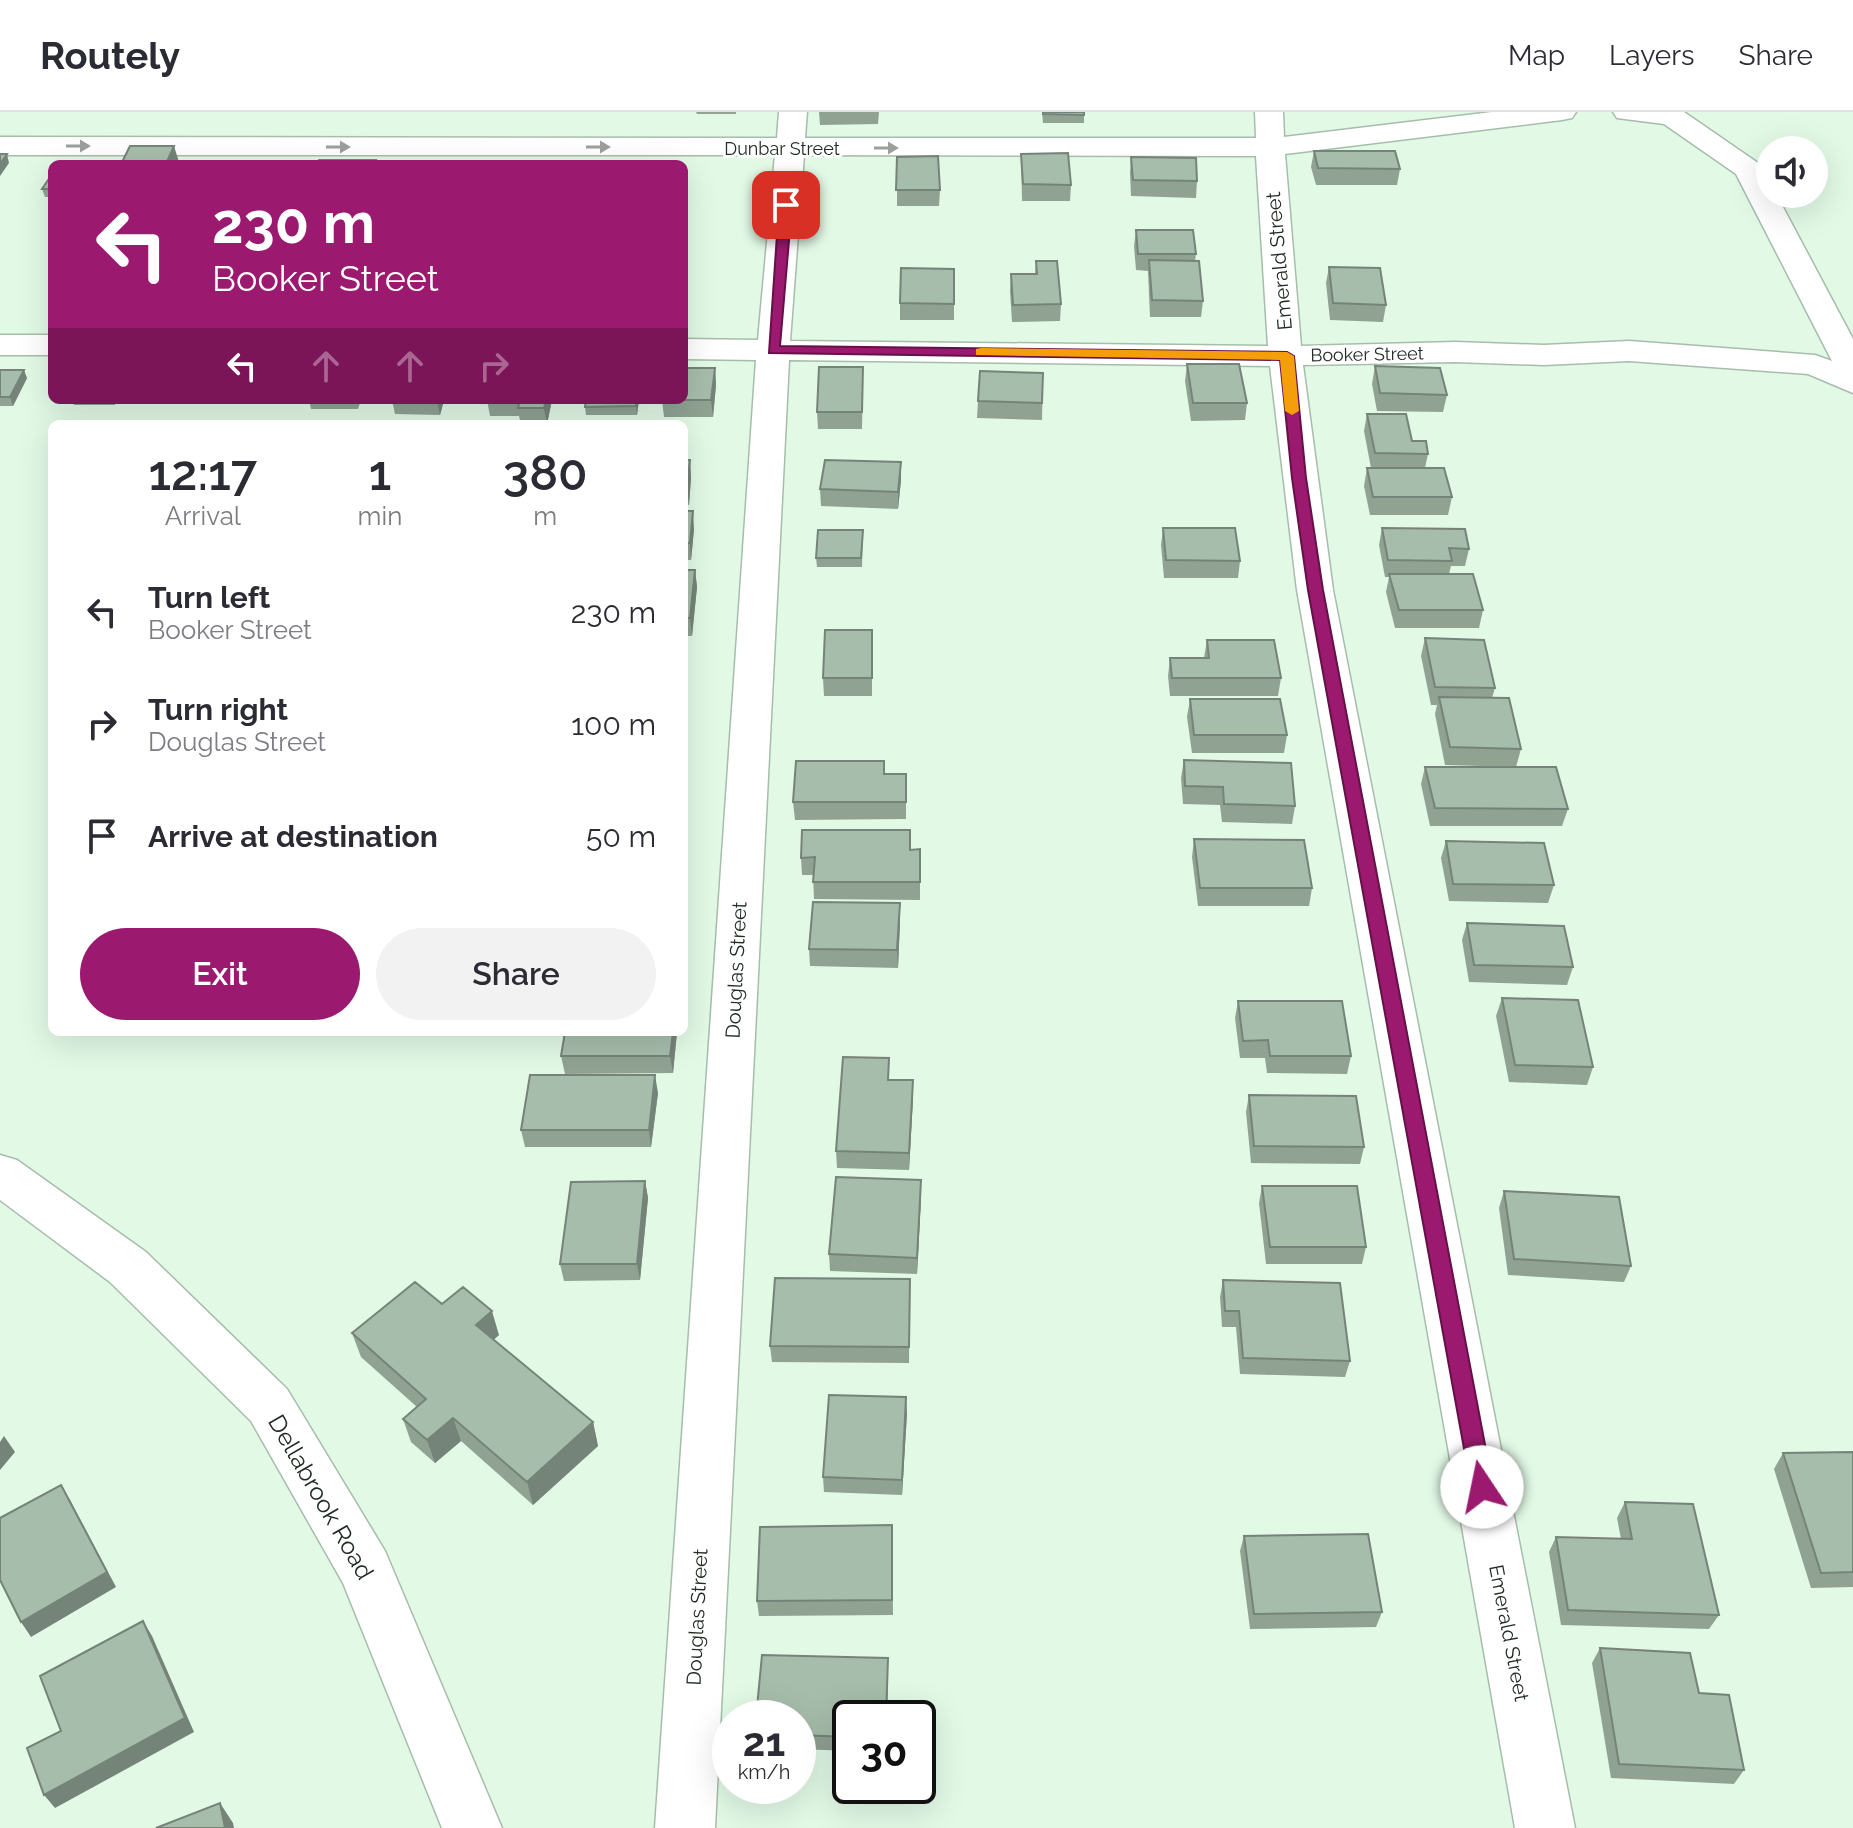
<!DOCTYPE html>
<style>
:root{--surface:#fff;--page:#f2f2f3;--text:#2b2b33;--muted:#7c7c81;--line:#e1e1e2;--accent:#9b1a6f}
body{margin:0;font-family:Raleway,sans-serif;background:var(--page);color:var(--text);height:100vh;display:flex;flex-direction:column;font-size:30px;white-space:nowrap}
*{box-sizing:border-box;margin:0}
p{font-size:26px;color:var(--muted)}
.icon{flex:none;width:44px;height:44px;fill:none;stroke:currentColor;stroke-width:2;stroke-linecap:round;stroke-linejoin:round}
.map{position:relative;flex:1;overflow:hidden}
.details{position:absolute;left:48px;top:308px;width:640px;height:616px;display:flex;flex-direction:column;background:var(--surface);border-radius:12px;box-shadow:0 8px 32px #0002}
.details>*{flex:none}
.hud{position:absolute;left:48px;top:48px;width:640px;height:244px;border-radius:12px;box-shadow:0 8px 32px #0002;background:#9b1a6f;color:#fff;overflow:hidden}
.fabs{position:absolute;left:1756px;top:24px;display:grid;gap:16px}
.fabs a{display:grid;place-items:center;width:72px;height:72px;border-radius:50%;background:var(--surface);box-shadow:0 8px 32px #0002;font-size:40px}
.speed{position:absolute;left:712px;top:1588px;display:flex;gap:16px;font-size:40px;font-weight:700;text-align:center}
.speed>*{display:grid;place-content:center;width:104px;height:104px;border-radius:50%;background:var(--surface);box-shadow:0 8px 32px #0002;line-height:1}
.speed small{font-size:20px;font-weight:400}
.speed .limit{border:4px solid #111;border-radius:12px;background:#fff;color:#111}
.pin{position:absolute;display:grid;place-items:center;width:68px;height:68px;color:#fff;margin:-34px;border-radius:16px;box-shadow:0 4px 12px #0006}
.me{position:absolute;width:88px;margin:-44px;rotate:349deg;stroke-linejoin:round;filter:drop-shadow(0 0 6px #0008)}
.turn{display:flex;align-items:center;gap:28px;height:168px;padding:0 32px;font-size:36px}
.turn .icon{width:104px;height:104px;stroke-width:2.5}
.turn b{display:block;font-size:56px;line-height:68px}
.lanes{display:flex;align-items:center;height:76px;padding:0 32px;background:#0003;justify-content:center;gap:40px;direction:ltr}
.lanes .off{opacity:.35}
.eta{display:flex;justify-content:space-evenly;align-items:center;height:136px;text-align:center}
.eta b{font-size:48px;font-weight:600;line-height:56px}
.primary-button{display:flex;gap:16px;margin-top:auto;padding:16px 32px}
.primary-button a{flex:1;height:92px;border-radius:48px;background:var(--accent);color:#fff;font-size:32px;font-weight:600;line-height:92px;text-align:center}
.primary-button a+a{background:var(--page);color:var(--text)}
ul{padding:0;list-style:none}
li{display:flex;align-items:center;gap:24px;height:112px;padding:0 32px}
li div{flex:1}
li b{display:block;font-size:30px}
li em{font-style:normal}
header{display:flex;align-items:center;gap:48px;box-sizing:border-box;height:112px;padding:0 40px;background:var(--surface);border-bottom:2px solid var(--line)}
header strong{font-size:38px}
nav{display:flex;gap:44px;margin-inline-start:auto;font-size:28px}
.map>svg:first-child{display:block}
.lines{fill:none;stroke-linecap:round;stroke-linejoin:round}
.street-casing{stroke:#a7bdab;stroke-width:3}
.street{fill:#fff;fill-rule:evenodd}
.wall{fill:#90a393}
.shaded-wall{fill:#758478}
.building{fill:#a7bdab;stroke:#758478;stroke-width:2}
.oneway{fill:#9ca09c}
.route{fill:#9b1a6f;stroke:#651148;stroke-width:2}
.slow{fill:#f59e0b}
.labels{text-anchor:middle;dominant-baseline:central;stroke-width:6;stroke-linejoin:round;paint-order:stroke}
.far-street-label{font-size:18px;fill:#222b24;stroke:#fff}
.street-label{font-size:20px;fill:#222b24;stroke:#fff}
.near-street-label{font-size:24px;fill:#222b24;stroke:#fff}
</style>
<header>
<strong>Routely</strong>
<nav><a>Map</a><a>Layers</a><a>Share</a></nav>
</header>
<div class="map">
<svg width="1853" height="1716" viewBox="0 0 1853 1716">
<rect width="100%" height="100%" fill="#e2f9e6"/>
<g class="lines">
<g class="street-casing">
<path id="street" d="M779,0h28l-2,26h451l-1,-26h28l1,25 208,-25h84l-4,6 -10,2 -277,34 16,192 154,-4 89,3 85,-4 186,14 17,6 -96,-187 -72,-50 -47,-6 -4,-6h71l74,51 12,20v11h6l77,145v54l-45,-19 -179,-13 -85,4 -89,-3 -152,3 30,225 242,1238h-60l-218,-1238 -27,-224 -481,-6 -74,1468h-60l101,-1468 -72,-1v-20l74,1 17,-185h-775v-18l777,1zM804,43l452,1 12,190 -478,-5z
M0,223h52v20h-52z
M0,1043l17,5 129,92 141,137 98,162 117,277h-60l-99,-245 -92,-162 -141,-139 -110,-82z"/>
</g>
<use href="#street" class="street"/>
</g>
<path class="wall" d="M696,0h40v2h-39z
M819,0h60l-1,12 -58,1z
M1042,0h42v11h-41z
M1314,39l86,18 -3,16h-81l-5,-18z
M1021,42l50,31 -1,16h-48z
M897,45l43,33 -1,16h-42z
M1131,45l66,24 -1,17 -65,-2 -1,-23z
M52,62v23h-7l-3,-8z
M1136,118l60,24 -1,7 8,40 -2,16h-51l-2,-46 -12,-1 -2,-24z
M1036,149l25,43 -1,17 -48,1 -2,-31 1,-17h24z
M1329,155l57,38 -3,17 -53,-2 -4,-37z
M954,157v51h-54v-17z
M1187,252l60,39 -2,17 -54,1 -6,-40z
M1375,254l72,29 -4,17 -66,-1 -5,-27z
M715,256l1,17 -3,32h-49l-2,-17z
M0,258l27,8 -14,28h-13z
M1043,261l-1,47 -65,-2 1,-17z
M863,272l-1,45h-44l-1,-17z
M72,288h45l-2,5h-41z
M151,288h52l-1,4h-49z
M309,288h52l-3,9h-47z
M392,288h52l-4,15 -45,-1z
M487,288h65l-5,24h-26l-2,-8h-29z
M586,288h53l-2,15h-51l-1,-8z
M1367,302l61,40 -3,14 27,29 -4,18h-78l-6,-29 3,-18h4l-7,-37z
M684,348h6l1,18 -2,27h-5z
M901,368l-3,29 -77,-3 -1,-17z
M684,399l10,18 -3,31h-7z
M1163,416l77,33 -2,17h-74l-3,-33z
M1382,416l87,21 -4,17h-14l-2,8 34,36 -4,18h-84l-9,-36 3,-15h-4l-6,-32z
M863,418l-1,37h-45l-1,-9z
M684,458h11l2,17 -5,49h-8z
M872,518v66h-48l-1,-18z
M1425,526l70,50 -3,10 29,51 -5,18 -71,-2 -10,-51 2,-9h-6l-10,-49z
M1207,528l74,38 -3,18h-108l-2,-20 2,-18h34z
M1190,587l97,36 -3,18h-92l-5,-36z
M1184,648l111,46 -3,18 -70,-2 -2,-17 -37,-1 -2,-26z
M1425,655l143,42 -6,17h-132l-9,-42z
M906,662v45l-111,1 -2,-18z
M1194,727l118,49 -3,18h-111l-6,-49z
M1446,729l108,44 -6,18 -99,-2 -8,-43z
M920,737v51l-106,-1 -1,-24h-11l-1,-17z
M900,809l-2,47 -88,-2 -1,-17z
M1467,811l106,44 -6,18 -98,-3 -7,-42z
M1502,886l91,69 -6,18 -78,-3 -13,-66z
M1238,889l113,55 -4,18 -80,-1 -2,-15h-25l-5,-40z
M565,920h112l-4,41 -108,1 -4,-18z
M658,981l-7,54h-126l-4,-17z
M1249,983l115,52 -4,17 -109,-1 -5,-51z
M913,985l-4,73 -72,-2 -1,-17z
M645,1069l3,17 -8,82 -76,1 -4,-17z
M1262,1074l104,61 -4,17h-96l-7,-61z
M1504,1079l127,75 -7,16 -116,-7 -9,-67z
M921,1085l-4,77 -87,-3 -1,-17z
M910,1167l-1,84 -137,-1 -2,-16z
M1223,1168l127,81 -5,16 -105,-3 -4,-47h-14l-2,-30z
M442,1192l57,31 -6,5 100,82 5,24 -65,59 -72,-64 -26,22 -24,-21 -8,-23 14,-12 -56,-50 -9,-24z
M907,1301l-5,82 -78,-3 -1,-15z
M1853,1340v135l-42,1 -37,-119 9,-16z
M1625,1390l94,113 -10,14 -148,-4 -12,-73 7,-15 65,2 -4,-21z
M892,1413l1,90 -134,1 -2,-15z
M1244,1424l138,76 -6,15 -126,2 -10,-78z
M1600,1536l99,45 45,77 -10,14 -123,-6 -19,-115z
M888,1546l-1,60h-37v33l-52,-2v-31z"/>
<path class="shaded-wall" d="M174,34l5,16 -1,2h-12z
M7,42l2,9 -9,13v-12z
M715,256l1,17 -3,32 -2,-17z
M24,258l3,8 -14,28 -3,-9z
M437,288h7l-4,15z
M546,288h6l-5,24 -3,-16z
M637,288h2l-2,15 -1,-9z
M690,348l1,18 -2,27 -2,-18z
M901,350v18l-3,29v-17z
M693,399l1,18 -3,31 -1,-17z
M695,458l2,17 -5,49 -2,-18z
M900,791v18l-2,47 -1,-18z
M673,920h4l-4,41 -3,-17z
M655,963l3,18 -7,54 -2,-17z
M913,968v17l-4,73v-17z
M921,1068v17l-4,77v-16z
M645,1069l3,17 -8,82 -3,-16z
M492,1199l7,24 -16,14 -7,-24z
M906,1285l1,16 -5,82v-15z
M453,1306l8,23 -26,22 -8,-23z
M593,1310l5,24 -65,59 -6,-23z
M4,1324l11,16 -15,18v-28z
M61,1373l9,15 46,87 -85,50 -10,-15z
M143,1509l9,15 42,96 -139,76 -11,-13z
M888,1546l-1,60h-1z
M220,1691l13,20 1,5h-9z"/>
<path class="building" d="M1043,0h41v3l-41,-1z
M130,34h44l-8,18h-45z
M1314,39h81l5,18 -82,-1z
M1068,41l3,32 -48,-1 -2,-30z
M0,42h7l-7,10z
M938,44l2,34h-44l1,-33z
M1131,45l65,1 1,23 -64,-1z
M319,48h57l-1,4h-58z
M52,62v15h-10z
M1136,118h57l3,24h-58z
M1149,148l50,1 4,40 -51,-1z
M1036,149h21l4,43 -48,1 -2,-31h26z
M1329,155l51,1 6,37 -53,-2z
M901,156l53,1v35l-54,-1z
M1187,252h52l8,39h-54z
M1375,254l65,2 7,27 -67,-2z
M819,255h44l-1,45h-45z
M684,256h31l-4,32h-27z
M0,258h24l-14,27h-10z
M980,259l63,2 -1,30 -64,-2z
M520,288h26l-2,8h-26z
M586,288h51l-1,6 -51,1z
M1367,302h39l6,27h14l2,13 -53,-1z
M684,348h6l-3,27h-3z
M825,348l76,2 -3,30 -78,-3z
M1367,356h77l8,29h-79z
M684,399h9l-3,32h-6z
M1163,416h72l5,33 -74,-1z
M1382,416l83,1 4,20 -20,-1 3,13 -64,-1z
M818,418h45l-2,28h-45z
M684,458h11l-5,48h-6z
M1389,462h84l10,36h-84z
M825,518h47v48h-49z
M1425,526l59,2 11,48 -60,-1z
M1207,528h67l7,38h-109l-2,-20h39z
M1439,585l70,1 12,51 -71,-2z
M1190,587h90l7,36h-93z
M1184,648l107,3 4,43 -71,-2 -1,-17 -38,-1z
M796,649h88v13h22v28h-113z
M1425,655h131l12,42 -133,-1z
M802,718h108v20l10,-1v33h-107l2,-25 -14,1z
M1194,727l110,1 8,48h-112z
M1446,729l98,2 10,42 -101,-1z
M813,790l87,1 -3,47 -88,-1z
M1467,811l97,3 9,41 -99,-2z
M1502,886l76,2 15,67 -78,-2z
M1238,889h104l9,55h-81l-2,-16 -25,1z
M565,920h108l-3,24h-109z
M843,945l46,1 -1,22h25l-4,73 -73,-2z
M530,963h125l-6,55h-128z
M1249,983l107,1 8,51 -110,-1z
M836,1065l85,3 -4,78 -88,-4z
M645,1069l-8,83h-77l11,-82z
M1262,1074h95l9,61h-96z
M1504,1079l115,6 12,69 -117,-7z
M775,1166l135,1 -1,68 -139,-1z
M1223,1168l117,3 10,78 -107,-3 -4,-47h-14z
M415,1170l27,22 21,-17 29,24 -16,14 117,97 -66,60 -74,-64 -26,22 -24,-21 23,-20 -74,-66z
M829,1283l77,2 -4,83 -79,-3z
M1853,1340v120l-32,1 -38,-120z
M61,1373l46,87 -86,50 -21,-42v-62z
M1625,1390l68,2 26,111 -151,-5 -12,-73 76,2z
M892,1413v75l-135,1 3,-74z
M1368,1422l14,78 -128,2 -10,-78z
M143,1509l42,97 -141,77 -17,-47 34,-17 -21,-55z
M1600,1536l90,5 9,40 30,2 15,75 -125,-6z
M762,1543l126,3 -2,60h-36v19l-52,-2v-17h-42z
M220,1691l5,25h-69z"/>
<defs><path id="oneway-solid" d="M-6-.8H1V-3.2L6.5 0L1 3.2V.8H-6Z" transform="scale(2)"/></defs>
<g class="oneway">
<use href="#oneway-solid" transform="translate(78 34)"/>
<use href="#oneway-solid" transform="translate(338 35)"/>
<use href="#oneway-solid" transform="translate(598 35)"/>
<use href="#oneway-solid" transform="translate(886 36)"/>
</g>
<path class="route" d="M786,90l6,3 -12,141 507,6 7,4 12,122 17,112 170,897 -3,8 -8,2 -8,-2 -3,-8 -163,-897 -16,-112 -12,-118 -511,-7 10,-148z"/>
<path class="slow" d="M981,236l306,4 7,4 5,55 -7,4 -7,-4 -5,-51 -304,-5v-6z"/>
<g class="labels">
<g class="far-street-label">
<text x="782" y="36">Dunbar Street</text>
<text transform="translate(1367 242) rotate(-1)">Booker Street</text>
</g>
<g class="street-label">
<text transform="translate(1279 149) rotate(-95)">Emerald Street</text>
<text transform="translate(736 858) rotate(-87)">Douglas Street</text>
<text transform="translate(697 1505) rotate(-87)">Douglas Street</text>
<text transform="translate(1509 1521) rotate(79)">Emerald Street</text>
</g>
<g class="near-street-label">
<text transform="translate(321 1385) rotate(60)">Dellabrook Road</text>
</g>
</g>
</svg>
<div class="fabs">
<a><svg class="icon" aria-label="sound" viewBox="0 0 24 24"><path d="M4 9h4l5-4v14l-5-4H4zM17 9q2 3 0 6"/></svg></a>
</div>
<div class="speed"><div>21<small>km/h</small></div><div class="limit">30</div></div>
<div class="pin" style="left:786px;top:93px;background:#d93025"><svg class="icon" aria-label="arrive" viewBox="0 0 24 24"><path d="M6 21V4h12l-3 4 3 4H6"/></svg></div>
<svg class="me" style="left:1482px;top:1375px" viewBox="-20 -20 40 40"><circle r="19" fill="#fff"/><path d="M0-13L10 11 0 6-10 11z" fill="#9b1a6f"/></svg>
<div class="hud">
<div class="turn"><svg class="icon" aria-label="left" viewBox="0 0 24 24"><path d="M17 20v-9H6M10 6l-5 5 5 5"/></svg><div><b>230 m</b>Booker Street</div></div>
<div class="lanes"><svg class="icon" aria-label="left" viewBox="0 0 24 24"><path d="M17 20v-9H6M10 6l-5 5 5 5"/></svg><svg class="icon off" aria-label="ahead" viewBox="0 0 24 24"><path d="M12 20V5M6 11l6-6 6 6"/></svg><svg class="icon off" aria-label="ahead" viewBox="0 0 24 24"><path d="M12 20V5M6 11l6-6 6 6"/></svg><svg class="icon off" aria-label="right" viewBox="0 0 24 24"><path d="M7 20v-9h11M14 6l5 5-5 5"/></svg></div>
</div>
<section class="details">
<div class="eta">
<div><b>12:17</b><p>Arrival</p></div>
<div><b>1</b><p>min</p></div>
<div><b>380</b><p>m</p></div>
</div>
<ul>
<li><svg class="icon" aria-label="left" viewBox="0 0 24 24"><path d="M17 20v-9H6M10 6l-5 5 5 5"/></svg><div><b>Turn left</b><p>Booker Street</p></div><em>230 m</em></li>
<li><svg class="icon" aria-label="right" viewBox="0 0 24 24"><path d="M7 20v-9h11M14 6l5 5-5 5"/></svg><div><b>Turn right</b><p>Douglas Street</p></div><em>100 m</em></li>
<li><svg class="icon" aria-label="arrive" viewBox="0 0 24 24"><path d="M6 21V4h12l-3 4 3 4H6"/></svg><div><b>Arrive at destination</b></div><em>50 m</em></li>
</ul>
<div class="primary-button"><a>Exit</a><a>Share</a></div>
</section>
</div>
